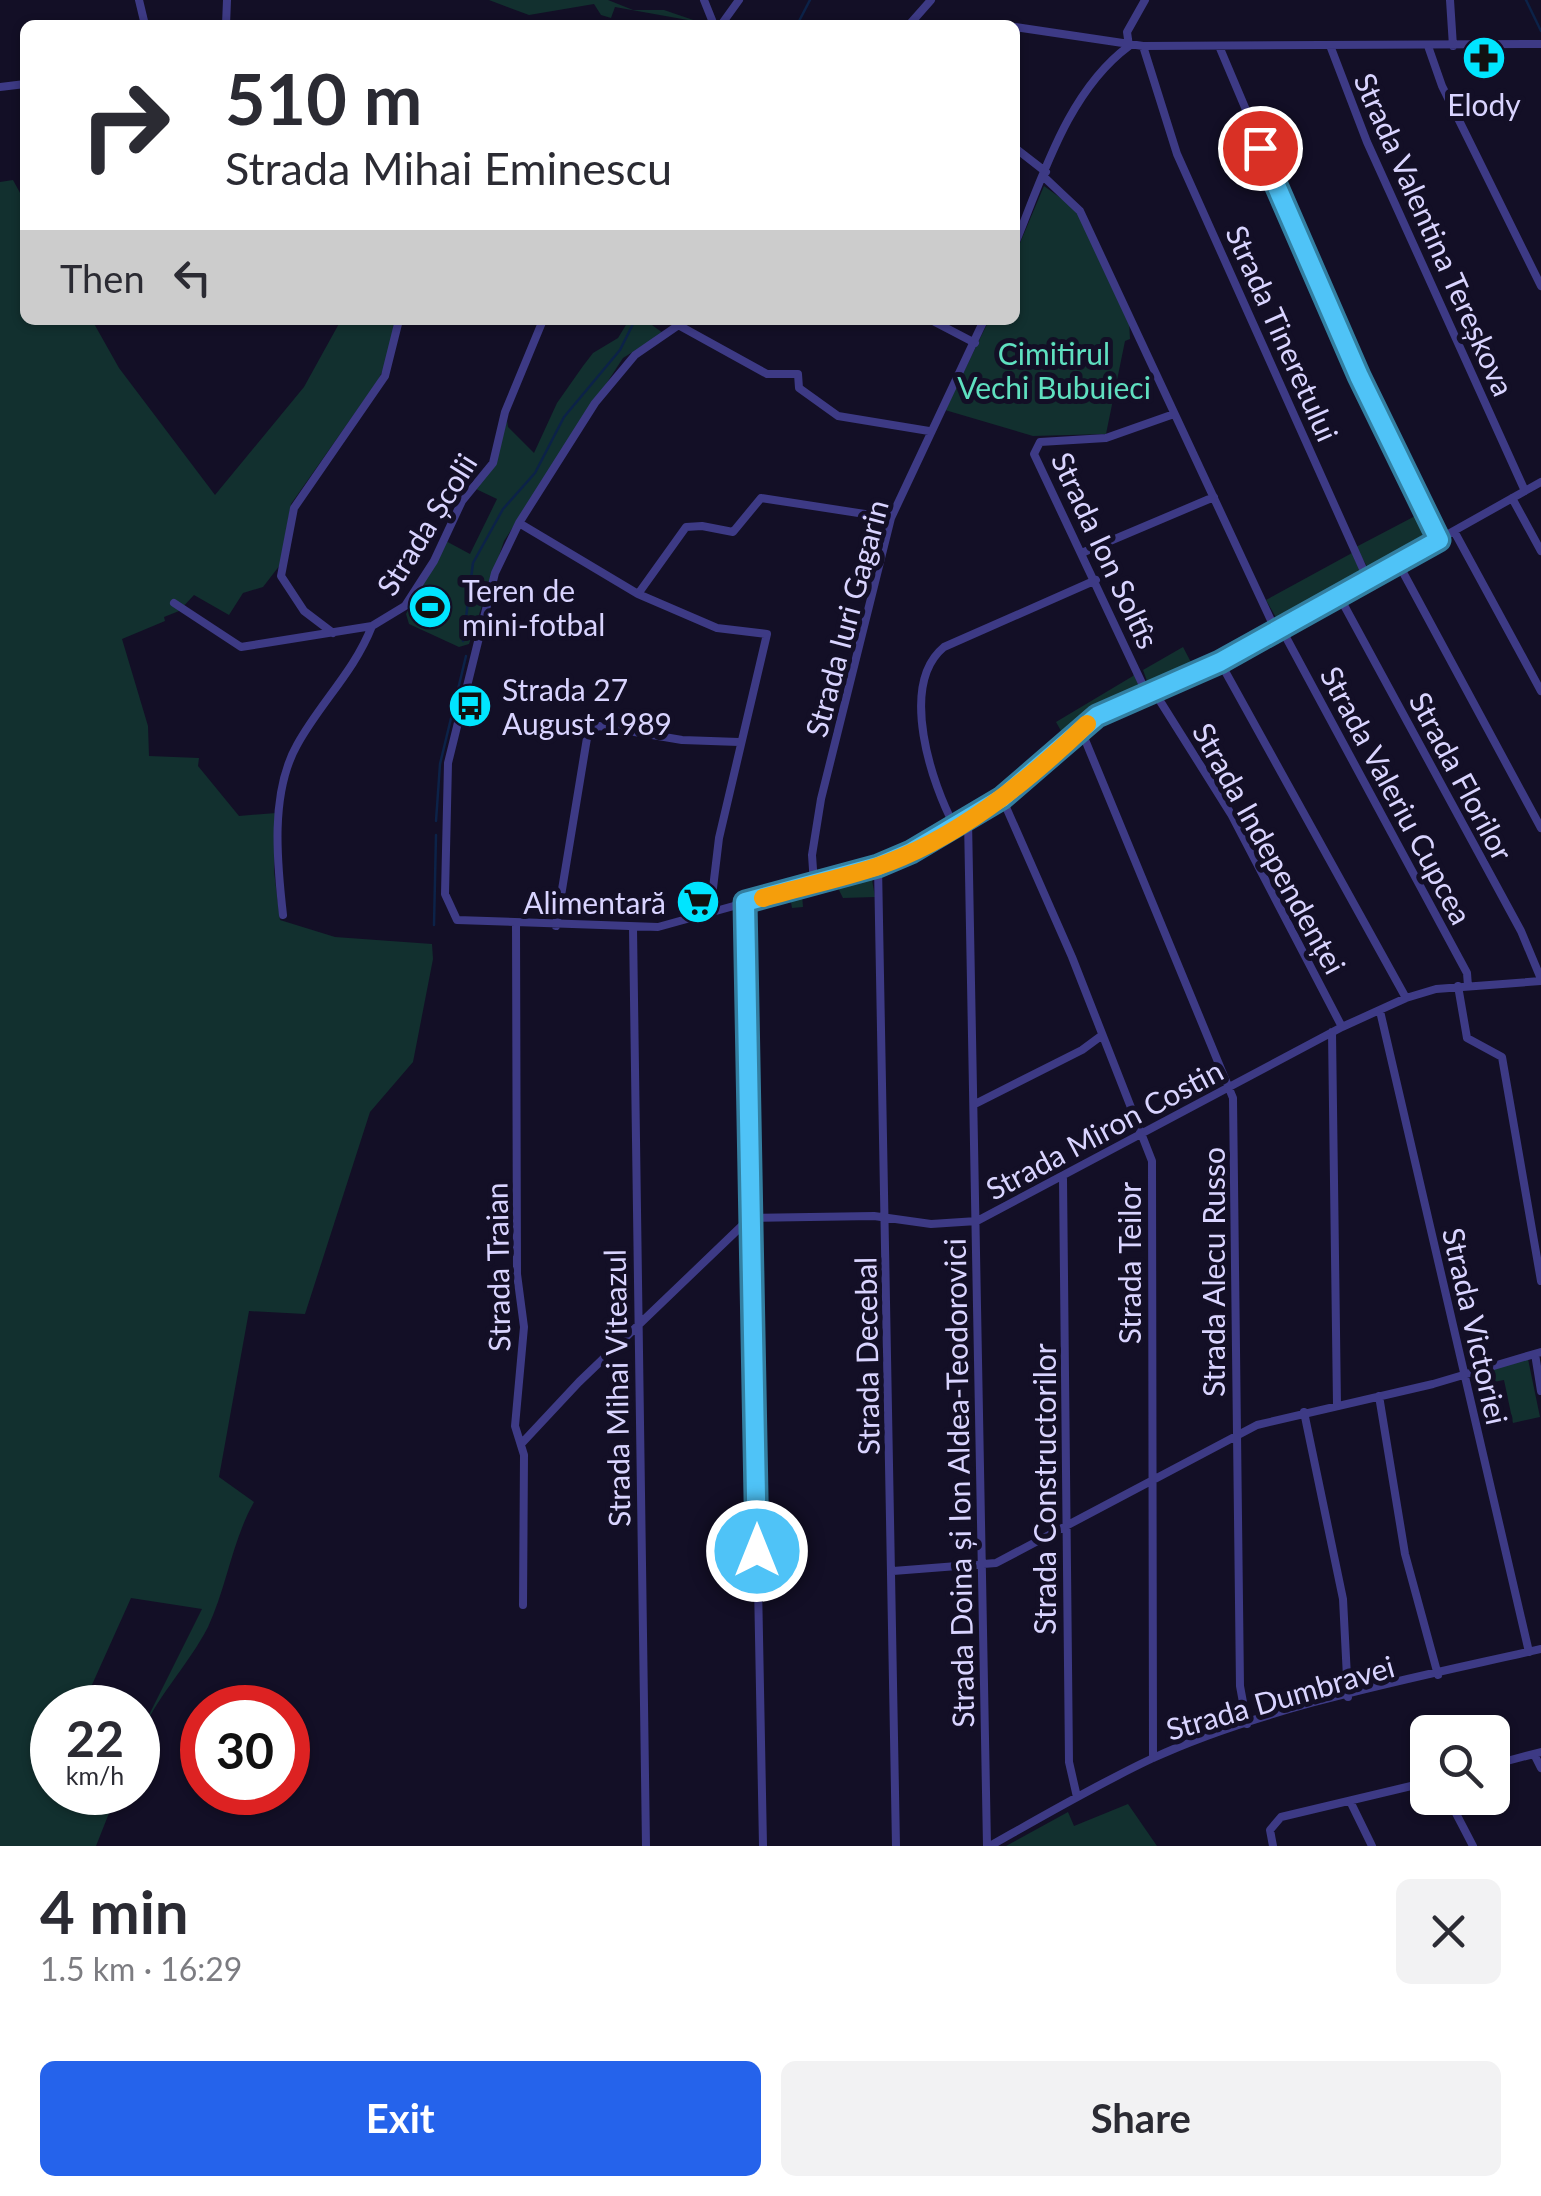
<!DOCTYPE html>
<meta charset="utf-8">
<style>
:root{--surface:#fff;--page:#f2f2f3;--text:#2b2b33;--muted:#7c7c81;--accent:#2563eb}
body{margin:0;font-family:Lato,sans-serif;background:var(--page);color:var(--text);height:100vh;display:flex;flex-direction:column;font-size:38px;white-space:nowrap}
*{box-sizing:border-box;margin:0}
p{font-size:32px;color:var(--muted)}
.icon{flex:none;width:55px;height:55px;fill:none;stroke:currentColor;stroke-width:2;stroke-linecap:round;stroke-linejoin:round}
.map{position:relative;height:1846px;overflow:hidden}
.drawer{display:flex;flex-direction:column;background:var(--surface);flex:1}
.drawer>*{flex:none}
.top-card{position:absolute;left:20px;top:20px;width:1000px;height:305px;border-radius:15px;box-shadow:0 2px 8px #0004;background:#fff;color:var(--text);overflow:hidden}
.fabs{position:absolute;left:1410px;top:1715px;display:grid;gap:20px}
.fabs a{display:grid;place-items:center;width:100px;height:100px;border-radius:15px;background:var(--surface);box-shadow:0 2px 8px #0004;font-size:50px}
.speed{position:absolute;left:30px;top:1685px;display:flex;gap:20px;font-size:50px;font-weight:700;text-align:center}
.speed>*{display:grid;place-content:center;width:130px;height:130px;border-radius:50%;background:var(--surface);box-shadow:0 2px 8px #0004;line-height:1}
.speed small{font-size:25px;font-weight:400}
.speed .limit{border:15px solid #d22;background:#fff;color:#111}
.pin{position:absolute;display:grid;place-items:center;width:85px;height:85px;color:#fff;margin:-42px;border:5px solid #fff;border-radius:50%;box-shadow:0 2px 10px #0007}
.me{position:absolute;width:110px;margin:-55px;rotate:0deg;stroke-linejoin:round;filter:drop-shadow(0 0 8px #0008)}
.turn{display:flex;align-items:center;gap:35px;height:210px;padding:0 40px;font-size:45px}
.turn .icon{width:130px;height:130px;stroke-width:2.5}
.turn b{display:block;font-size:70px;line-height:85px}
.then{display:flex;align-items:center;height:95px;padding:0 40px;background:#0003;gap:20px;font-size:38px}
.round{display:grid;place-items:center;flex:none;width:105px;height:105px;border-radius:15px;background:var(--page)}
.head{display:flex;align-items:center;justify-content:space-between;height:170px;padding:0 40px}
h1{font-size:60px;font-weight:700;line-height:75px}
.action{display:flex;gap:20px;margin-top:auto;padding:20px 40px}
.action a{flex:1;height:115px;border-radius:15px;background:var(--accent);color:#fff;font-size:40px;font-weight:700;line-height:115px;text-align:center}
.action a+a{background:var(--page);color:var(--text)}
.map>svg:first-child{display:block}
.green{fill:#12302f}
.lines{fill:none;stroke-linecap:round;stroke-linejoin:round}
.stream{stroke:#0c2248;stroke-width:2.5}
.street{stroke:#3d3a85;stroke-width:8}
.route-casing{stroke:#337fa1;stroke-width:25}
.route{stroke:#4fc3f7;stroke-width:18}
.slow{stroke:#f59e0b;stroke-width:18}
.labels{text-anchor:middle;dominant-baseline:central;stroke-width:10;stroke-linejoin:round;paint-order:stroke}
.poi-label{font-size:30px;fill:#d9d4ff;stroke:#130f26;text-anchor:start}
.street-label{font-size:30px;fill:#d9d4ff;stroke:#130f26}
.park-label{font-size:30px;fill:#5fe0c0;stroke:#130f26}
</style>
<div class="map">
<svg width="1541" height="1846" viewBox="0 0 1541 1846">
<rect width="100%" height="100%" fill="#130f26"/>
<path class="green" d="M489,0h119l25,10h31l35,12 -84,-15 -4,11 -10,-3 -7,-11 -65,11z
M13,180l12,22v118h67l27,48 96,127 89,-108 37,-67h54l-9,44 -8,16 -87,124 -11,61 -17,22 -20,6 -14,22 -35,-20 -15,16 -15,6 1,4 -43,18 26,87 1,30 50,2 -1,8 41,50 37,-3 -2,58 6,49 55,17 97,7 1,15 -20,103 -43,50 -65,202 -56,-3 -30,166 35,25c-22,39 -27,84 -46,125 -20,39 -54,72 -70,114v-15l5,1 59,-118 -71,-11 -49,109 -30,1v84l65,1 -21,53h-96v-1664z
M1044,186l32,23 53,112 1,18 -5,2 -19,93 -73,2 -88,-26 44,-90h26v-65z
M629,320h16l18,13 -40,25 -119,183 -35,103 -10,3 -50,-23 -3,-10 38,-74 26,14 27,-55 -21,-10 19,-26 12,-43 1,7 26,26 23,-50 26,-37 10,-13 25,-15z
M1419,514l13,22 -63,34 -13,-23z
M1352,553l10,22 -84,46 -12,-21z
M1183,647l11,21 -44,21 -7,-19z
M1135,671l6,23 -49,21 -27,23 -9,-16 77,-46z
M871,874l4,23 -32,1 -6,-12 -35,9 1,12 -11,1 -2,-11 -36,8z
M1528,1359l12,58 -27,6 -9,-43 -26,5 -4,-11z
M1128,1804l29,42h-151l62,-34 6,14z"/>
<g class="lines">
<path class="stream" d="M1526,0l15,31
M797,25l13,-25
M463,641l10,-78 30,-54 32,-36 29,-56 56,-67 15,-30
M436,821l4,-57 26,-108
M434,925l2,-90"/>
<path class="street" d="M139,0l6,25
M704,0l10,25
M1450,0l3,46
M226,25l1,-25
M721,25l18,-25
M909,25l22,-25
M1015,27l128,19 398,-2
M1143,46l34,108 191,426
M1219,46l140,331 80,162
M1428,46l14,40 99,200
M1331,48l36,94 158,349
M0,87l25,-3
M1015,148l31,24
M1044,177l36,34 196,420
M1015,244c28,-68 53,-153 114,-198l-2,-14 18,-32
M686,320l-51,35 -40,48 -76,120 -24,50 -47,190 -3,131 12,26 201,7 220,-61 124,-68 95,-82 123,-54 321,-180
M931,320l44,23
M680,326l87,48h31l1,14 39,28 91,15
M1512,498l29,53
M519,523l119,71 48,-67 16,-1 31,6 28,-34 130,20
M1454,531l87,160
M1084,552l130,-55
M1398,563l143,265
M638,594l79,34 50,6 -48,204 -9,75
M1339,596l182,335 20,48
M174,603l67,44 131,-21 33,-20 29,-45 28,-60 31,-38 12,-51 38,-92
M1281,628l186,345 1,13
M333,633l-29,-22 -23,-35 13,-68 91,-132 14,-56
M1220,662l186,336
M1155,693l76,121 111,213
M1148,696l-114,-242 6,-12 66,-4 68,-24
M1081,730l152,368 7,588 7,38
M1002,798l70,159 80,204 1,597
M968,820l19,1026
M955,827c-23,-42 -57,-142 -11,-180l152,-67
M878,866l18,980
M814,884l-2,-29 9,-56 70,-281 93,-198
M745,903l18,943
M283,915c-6,-53 -13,-122 14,-170 23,-42 57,-73 75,-119
M516,925l1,349 7,53 -9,99 9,29 -1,150
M556,926l32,-194 11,-6 83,14 57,2
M633,928l13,918
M1458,986l9,52 35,19 39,224
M1380,1011l149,641
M1332,1032l5,373
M975,1104l107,-54 19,-14
M1063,1179l6,583 8,35
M1535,1354l6,37
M1379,1396l26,158 33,121
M1304,1412l39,187 5,98
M522,1443l57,-61 171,-164 124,-2 57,8 46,-3 365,-194 64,-29 30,-9 105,-8
M893,1571l103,-8 261,-138 176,-41 108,-32
M1534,1754l7,14
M1492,1765l49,-13
M1448,1798l25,48
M1350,1801l22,45
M990,1846c53,-30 106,-61 161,-87 114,-53 267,-82 390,-110
M1273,1846l-3,-16 11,-13 147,-35"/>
</g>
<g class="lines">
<g class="route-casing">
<path id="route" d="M757,1551l-12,-649 133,-36 33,-14 91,-54 95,-82 123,-54 219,-122 -80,-164 -99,-228"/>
</g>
<use href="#route" class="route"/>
<path class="slow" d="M763,898c38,-11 76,-19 113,-31 80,-27 152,-86 211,-143"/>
</g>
<defs>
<g id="pharmacy-disc" transform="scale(2.25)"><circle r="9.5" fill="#00e5ff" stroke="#130f26"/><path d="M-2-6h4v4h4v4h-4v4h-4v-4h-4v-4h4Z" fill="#111"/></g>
<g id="stadium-disc" transform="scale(2.25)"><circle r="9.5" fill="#00e5ff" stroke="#130f26"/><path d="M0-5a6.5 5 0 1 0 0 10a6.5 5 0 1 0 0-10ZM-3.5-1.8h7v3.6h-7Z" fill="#111"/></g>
<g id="bus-disc" transform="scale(2.25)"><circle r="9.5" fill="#00e5ff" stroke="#130f26"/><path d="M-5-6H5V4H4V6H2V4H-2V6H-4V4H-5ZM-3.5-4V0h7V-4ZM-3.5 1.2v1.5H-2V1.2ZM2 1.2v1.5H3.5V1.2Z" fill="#111"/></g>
<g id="supermarket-disc" transform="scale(2.25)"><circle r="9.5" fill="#00e5ff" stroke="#130f26"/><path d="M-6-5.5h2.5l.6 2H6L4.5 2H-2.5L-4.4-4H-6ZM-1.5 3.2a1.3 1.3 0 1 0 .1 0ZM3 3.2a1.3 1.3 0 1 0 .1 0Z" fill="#111"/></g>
</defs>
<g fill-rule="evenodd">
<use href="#pharmacy-disc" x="1484" y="58"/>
<use href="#stadium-disc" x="430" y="607"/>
<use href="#bus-disc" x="470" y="706"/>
<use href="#supermarket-disc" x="698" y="902"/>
</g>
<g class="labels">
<g class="poi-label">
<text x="1484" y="104" text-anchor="middle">Elody</text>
<text x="462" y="590">Teren de<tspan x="462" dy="34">mini-fotbal</tspan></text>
<text x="502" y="689">Strada 27<tspan x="502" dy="34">August 1989</tspan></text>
<text x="666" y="902" text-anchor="end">Alimentară</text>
</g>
<g class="street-label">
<text transform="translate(1435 234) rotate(66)">Strada Valentina Tereșkova</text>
<text transform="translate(1283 333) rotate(66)">Strada Tineretului</text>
<text transform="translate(426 524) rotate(-58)">Strada Școlii</text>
<text transform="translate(1106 550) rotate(65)">Strada Ion Soltîs</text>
<text transform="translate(846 618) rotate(-75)">Strada Iuri Gagarin</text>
<text transform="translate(1462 776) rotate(62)">Strada Florilor</text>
<text transform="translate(1397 795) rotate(62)">Strada Valeriu Cupcea</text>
<text transform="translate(1270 848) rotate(61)">Strada Independenței</text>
<text transform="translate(1104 1129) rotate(-28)">Strada Miron Costin</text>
<text transform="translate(1129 1263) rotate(-90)">Strada Teilor</text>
<text transform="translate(497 1267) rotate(-91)">Strada Traian</text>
<text transform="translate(1213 1272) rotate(-90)">Strada Alecu Russo</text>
<text transform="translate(1476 1326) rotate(77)">Strada Victoriei</text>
<text transform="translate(866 1356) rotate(-91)">Strada Decebal</text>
<text transform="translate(616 1388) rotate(-91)">Strada Mihai Viteazul</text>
<text transform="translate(958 1483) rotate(-91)">Strada Doina și Ion Aldea-Teodorovici</text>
<text transform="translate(1044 1489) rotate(-90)">Strada Constructorilor</text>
<text transform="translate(1280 1697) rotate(-16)">Strada Dumbravei</text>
</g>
<g class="park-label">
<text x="1054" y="353">Cimitirul<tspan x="1054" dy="34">Vechi Bubuieci</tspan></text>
</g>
</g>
</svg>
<div class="fabs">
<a><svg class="icon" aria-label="search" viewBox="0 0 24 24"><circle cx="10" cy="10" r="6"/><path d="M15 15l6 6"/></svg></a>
</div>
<div class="speed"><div>22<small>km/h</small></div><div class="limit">30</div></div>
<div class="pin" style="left:1260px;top:148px;background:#d93025"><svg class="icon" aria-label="arrive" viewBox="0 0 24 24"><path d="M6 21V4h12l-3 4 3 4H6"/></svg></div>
<svg class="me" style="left:757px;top:1551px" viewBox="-20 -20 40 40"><circle r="17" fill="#4fc3f7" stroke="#fff" stroke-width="3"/><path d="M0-11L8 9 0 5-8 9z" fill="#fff"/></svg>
<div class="top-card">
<div class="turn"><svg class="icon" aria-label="right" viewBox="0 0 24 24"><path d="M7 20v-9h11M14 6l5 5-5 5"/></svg><div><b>510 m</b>Strada Mihai Eminescu</div></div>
<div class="then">Then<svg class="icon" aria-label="left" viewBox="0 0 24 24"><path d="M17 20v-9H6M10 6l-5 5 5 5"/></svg></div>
</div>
</div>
<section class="drawer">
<div class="head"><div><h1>4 min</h1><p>1.5 km · 16:29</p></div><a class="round"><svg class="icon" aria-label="close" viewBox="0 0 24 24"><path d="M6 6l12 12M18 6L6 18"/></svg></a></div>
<div class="action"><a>Exit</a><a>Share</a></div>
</section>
